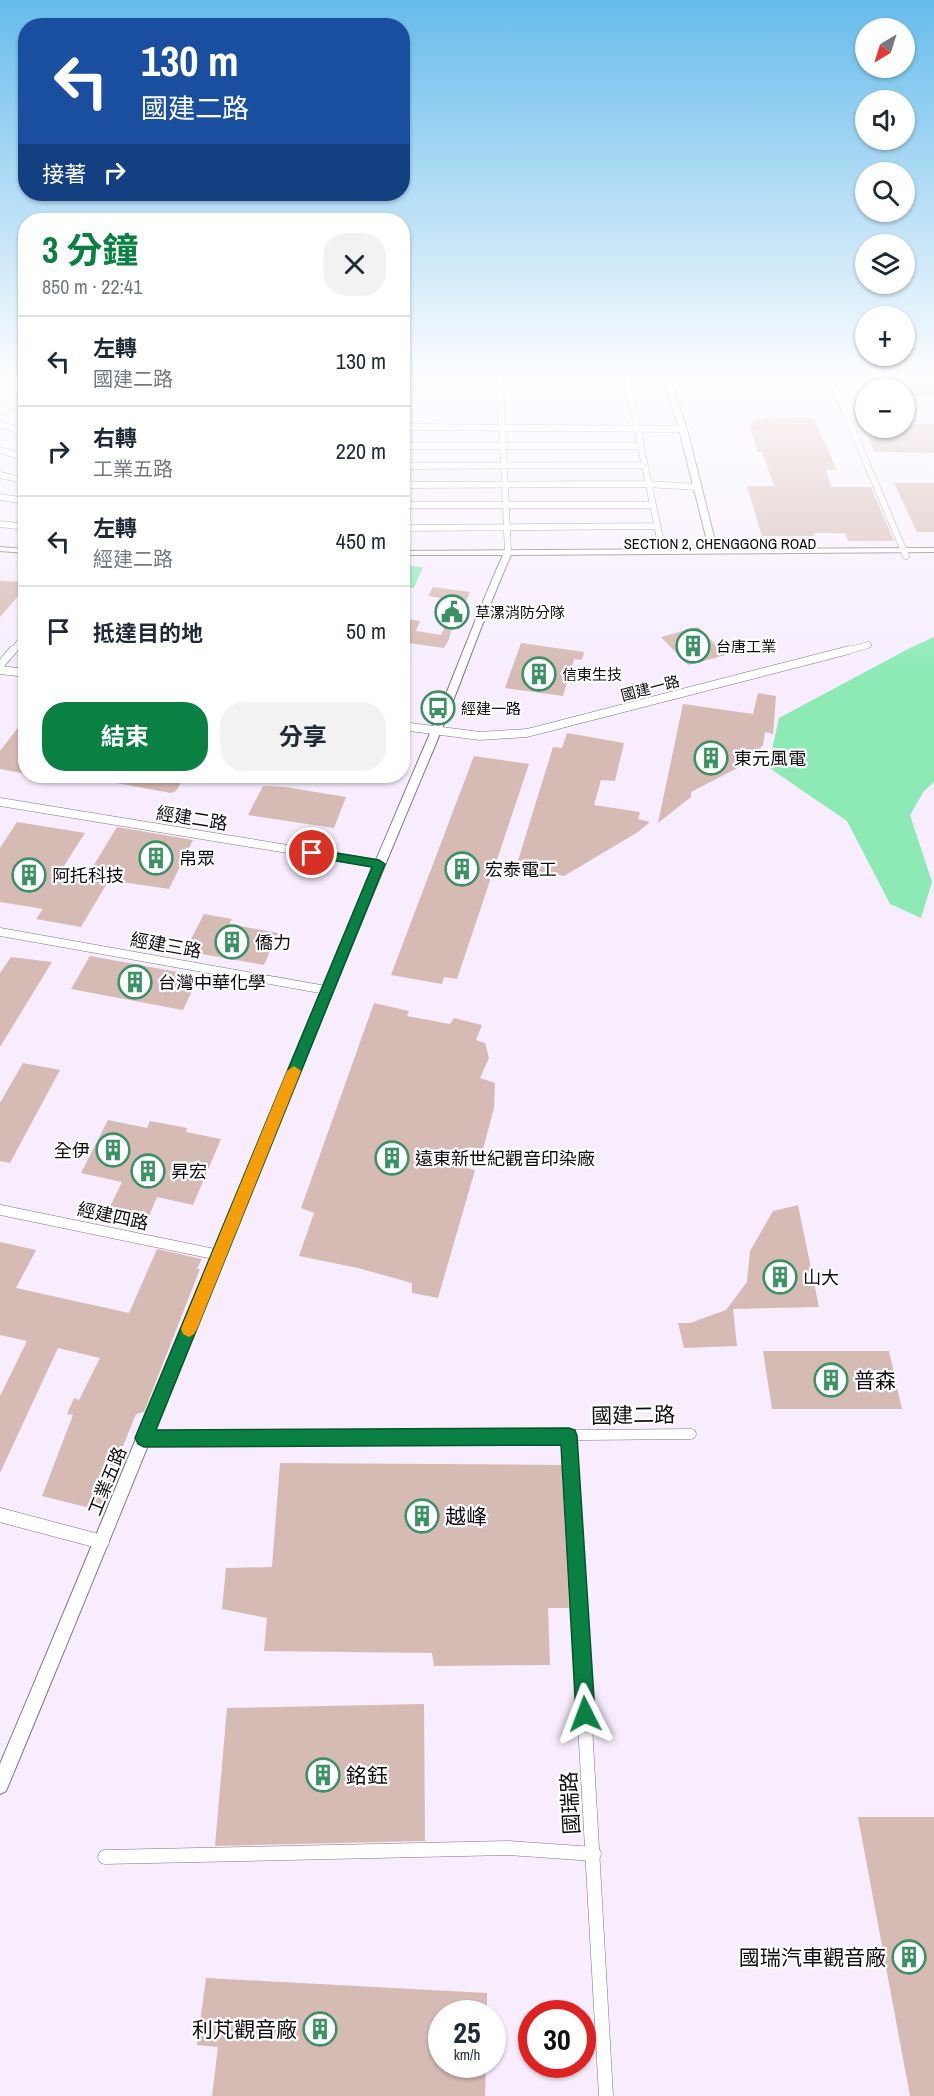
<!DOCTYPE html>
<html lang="zh-TW">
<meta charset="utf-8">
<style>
:root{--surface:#fff;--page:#f2f2f3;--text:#1f2937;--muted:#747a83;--line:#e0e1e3;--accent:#0b8043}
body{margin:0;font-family:"Archivo Narrow","Noto Sans TC",sans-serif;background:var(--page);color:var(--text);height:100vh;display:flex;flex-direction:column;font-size:22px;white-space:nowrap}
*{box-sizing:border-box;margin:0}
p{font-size:20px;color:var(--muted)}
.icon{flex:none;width:33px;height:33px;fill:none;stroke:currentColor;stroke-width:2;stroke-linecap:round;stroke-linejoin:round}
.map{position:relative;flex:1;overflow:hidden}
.sheet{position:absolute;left:18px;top:213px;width:392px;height:570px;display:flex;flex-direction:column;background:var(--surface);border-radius:24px;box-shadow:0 2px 4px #0004}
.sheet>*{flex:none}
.banner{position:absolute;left:18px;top:18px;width:392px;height:183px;border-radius:24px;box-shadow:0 2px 4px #0004;background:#1a4fa0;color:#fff;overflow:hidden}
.needle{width:39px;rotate:218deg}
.buttons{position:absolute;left:855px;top:18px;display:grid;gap:12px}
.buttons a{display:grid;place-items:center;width:60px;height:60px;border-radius:50%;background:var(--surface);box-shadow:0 2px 4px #0004;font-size:30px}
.speed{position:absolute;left:428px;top:2000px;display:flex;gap:12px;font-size:30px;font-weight:700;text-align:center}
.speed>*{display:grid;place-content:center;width:78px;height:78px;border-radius:50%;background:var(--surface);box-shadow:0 2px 4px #0004;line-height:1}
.speed small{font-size:15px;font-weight:400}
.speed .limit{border:9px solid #d22;background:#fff;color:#111}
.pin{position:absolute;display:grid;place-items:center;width:51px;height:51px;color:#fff;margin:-26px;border:3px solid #fff;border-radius:50%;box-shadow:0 2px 6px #0007}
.me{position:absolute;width:66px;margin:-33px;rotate:357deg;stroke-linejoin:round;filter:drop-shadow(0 0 4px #0008)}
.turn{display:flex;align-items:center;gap:21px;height:126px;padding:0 24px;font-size:27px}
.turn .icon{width:78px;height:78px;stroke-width:2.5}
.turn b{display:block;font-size:42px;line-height:51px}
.then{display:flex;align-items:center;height:57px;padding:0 24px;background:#0003;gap:12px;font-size:22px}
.round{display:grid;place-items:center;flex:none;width:63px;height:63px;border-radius:24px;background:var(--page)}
.headline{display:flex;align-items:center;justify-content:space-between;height:102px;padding:0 24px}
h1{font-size:36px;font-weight:700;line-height:45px;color:var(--accent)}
.button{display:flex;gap:12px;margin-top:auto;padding:12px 24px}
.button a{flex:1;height:69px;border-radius:24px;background:var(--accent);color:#fff;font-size:24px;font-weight:700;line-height:69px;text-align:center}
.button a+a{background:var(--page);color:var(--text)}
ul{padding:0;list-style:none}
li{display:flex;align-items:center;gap:18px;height:90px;padding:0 24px;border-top:2px solid var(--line)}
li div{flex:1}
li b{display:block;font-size:22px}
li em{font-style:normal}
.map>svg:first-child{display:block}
.industrial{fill:#f7edfe;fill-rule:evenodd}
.green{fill:#8deab5}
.building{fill:#d6bab4}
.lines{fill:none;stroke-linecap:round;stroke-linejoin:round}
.minor-far3-casing{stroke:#827488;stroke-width:7}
.minor-far2-casing{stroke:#827488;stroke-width:9}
.minor-far1-casing{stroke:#827488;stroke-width:11}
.minor-casing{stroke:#827488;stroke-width:15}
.tertiary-casing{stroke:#827488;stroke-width:2}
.minor-far3{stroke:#fff;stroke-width:6}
.minor-far2{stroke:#fff;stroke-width:8}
.minor-far1{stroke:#fff;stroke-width:10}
.minor{stroke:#fff;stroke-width:14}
.tertiary{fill:#fff;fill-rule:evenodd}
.route{fill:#0b8043;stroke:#07532c;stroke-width:1.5}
.slow{fill:#f59e0b}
.labels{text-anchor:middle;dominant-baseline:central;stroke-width:4.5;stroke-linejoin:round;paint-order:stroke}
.far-street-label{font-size:15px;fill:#100b12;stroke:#fff}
.far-poi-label{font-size:15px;fill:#100b12;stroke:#fff;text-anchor:start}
.poi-label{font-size:18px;fill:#100b12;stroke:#fff;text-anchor:start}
.street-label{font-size:18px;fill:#100b12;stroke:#fff}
.near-poi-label{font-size:21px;fill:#100b12;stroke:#fff;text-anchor:start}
.near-street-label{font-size:21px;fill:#100b12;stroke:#fff}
</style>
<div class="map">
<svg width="934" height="2096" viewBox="0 0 934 2096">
<rect width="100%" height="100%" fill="#fdfaff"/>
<path class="industrial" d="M0,379h25l1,397h376v-397h530l2,3v1714h-934zM866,388h38v40h-38zM441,2013h51v51h-51zM531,2013h51v51h-51z"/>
<path class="green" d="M402,565l21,2 -9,21 -12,-1z
M934,637v145l-10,9 -14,24 22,67 -11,36 -31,-14 -43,-83 -79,-54 11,-49 131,-70z"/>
<path class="building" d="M861,379h67l6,12v6h-30v-9h-40z
M807,417l7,2 23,51h-11l5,17h40l23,54h-46l-3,-8h-31l1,3h-53l-15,-50h27l-12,-34h-4l-9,-27h5l-2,-6h12v-1z
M904,424h30v29l-60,-1 -6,-15 13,1 -5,-10h28z
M894,483h40v49h-17z
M0,581l26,1v5l-26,30z
M433,587l37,5 -12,28h-4l-5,19 -5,9 -42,-6v-24l18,3 -4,10 25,4 8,-16 -9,-1 8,-19 -20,-3z
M698,627l28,28 -38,10 -27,-28z
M521,643l63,9 -2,8 -8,-1 -11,37 -58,-8z
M758,693l18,3 -3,38 -8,-2 -2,13 -16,18 -56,29v5l-33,26 25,-119 70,10z
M26,717v57l-26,-5v-18z
M567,733l57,10 -9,38 -14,-1 -7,25 46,7 -2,7 12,3 -12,10 -74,44 -48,-9 37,-120 9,1z
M474,756l55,8 -72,215 -13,-2 -2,7 -51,-9z
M100,776h82l-3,5h3l-6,10 -5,2 -71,-13z
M263,786l22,1 61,10 -12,31 -86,-13z
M17,822l68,11 -23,36 27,4 28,-46 76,13 -24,49 -60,-9 -28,47 -45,-8 7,-10 -43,-7v-54z
M204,914l28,5 -3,5 49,9 -14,32 -79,-14z
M90,956l109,20 -16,34 -112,-21z
M11,957l41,5 -52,85v-74z
M374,1003l35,8 -2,5 43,8 4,-6 28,7 -6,15 9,3 4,15 -9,20 15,5 -1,25 -11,41 -14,-2 -6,20 12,3 -37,128 -26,-5v-10l-54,-15 -59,-12 15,-43 -13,-5z
M23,1063l37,7 -50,93 -10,-2v-58z
M108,1120l39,8 3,-7 37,7 -1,4 35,7 -28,66 -36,-8 -10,24 -40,-8 15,-31 -41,-9z
M798,1205l21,102 -86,2 4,37 -53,2 -6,-25h12l36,-13 21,-28 3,-31 23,-40z
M0,1242l36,8 -20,38 113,25 28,-64 45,10 -5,10h3l-56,143 -8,2 -22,54 7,1 -15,37 -12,3 -52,-13 31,-81 -6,-1 7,-16 5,2 21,-42 -42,-10 -58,125v-77l27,-55 -27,-6z
M763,1351h126l13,58h-130z
M280,1463l284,2 -2,13 7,130h-21l2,57 -116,1 -2,-13 -168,-2 3,-33 -45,-9 4,-41 46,-1z
M424,1704l1,137 -210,5 12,-138z
M858,1817h76v279h-24z
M206,1978l281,15v20h-46v51h45l-1,32h-273l6,-49 -21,-2z"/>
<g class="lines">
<g class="minor-far3-casing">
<path id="minor-far3" d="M500,379l8,173
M627,379l33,160
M831,379l75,177
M0,398l26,9
M0,411l26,-13
M0,424l26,9
M402,427l281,2
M402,446h238
M0,450l26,8
M402,466l241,-1
M0,475l26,6
M402,485l245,-1 51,3
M0,497l26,4
M402,505h251
M0,524l26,3
M402,528l255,-2
M12,652l14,-17
M843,652l25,-7"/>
</g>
<g class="minor-far2-casing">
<path id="minor-far2" d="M0,665l13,-15
M0,670l26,3
M402,726l78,10 47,-3 322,-83
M0,802l379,62
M0,932l326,58"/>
</g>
<g class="minor-far1-casing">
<path id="minor-far1" d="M0,1210l219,45
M569,1436l3,42
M144,1439l547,-5"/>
</g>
<g class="minor-casing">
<path id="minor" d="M571,1477l35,619
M0,1515l102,27
M105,1857l403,-9 86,6"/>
</g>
<g class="tertiary-casing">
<path id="tertiary" d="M663,379h7l17,50 30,120 217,-1v4l-423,3c-28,63 -50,129 -77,193 -146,346 -283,696 -428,1043l-6,3v-30c145,-341 282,-686 428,-1026 26,-61 48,-123 75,-183h-101v-4l307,-2 -30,-120z
M0,547l26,2v4l-26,-2z"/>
</g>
<use href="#minor-far3" class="minor-far3"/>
<use href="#minor-far2" class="minor-far2"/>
<use href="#minor-far1" class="minor-far1"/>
<use href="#minor" class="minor"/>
<use href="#tertiary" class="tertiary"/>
</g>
<linearGradient id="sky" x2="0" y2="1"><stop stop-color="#66bceb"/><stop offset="0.56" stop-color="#fefdff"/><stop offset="1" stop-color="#fefdff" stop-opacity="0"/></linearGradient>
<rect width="934" height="673" fill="url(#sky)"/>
<path class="route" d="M312,849l67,11 6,4 -229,566 413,-2 6,2 2,6 18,278 -3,7 -7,3 -6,-3 -3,-7 -15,-269 -417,2 -6,-3 -3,-6 237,-571 -64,-11v-6z"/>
<path class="slow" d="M294,1066l7,5 -104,258 -3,5 -5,3 -6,-3 -2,-5 106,-258z"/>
<defs>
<g id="civic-ring" transform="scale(1.725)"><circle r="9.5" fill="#fff" stroke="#3d9164" stroke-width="1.5"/><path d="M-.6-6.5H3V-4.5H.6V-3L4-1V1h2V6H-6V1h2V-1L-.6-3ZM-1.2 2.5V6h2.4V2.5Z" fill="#3d9164"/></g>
<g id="building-ring" transform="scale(1.725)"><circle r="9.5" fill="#fff" stroke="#3d9164" stroke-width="1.5"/><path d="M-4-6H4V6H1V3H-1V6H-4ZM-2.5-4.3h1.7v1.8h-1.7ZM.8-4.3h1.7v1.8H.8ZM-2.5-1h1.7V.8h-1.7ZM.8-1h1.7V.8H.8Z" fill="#3d9164"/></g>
<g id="bus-ring" transform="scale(1.725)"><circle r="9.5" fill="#fff" stroke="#3d9164" stroke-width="1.5"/><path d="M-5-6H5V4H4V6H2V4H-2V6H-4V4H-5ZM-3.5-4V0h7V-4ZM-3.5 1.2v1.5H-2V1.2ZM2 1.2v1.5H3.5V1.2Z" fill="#3d9164"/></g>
</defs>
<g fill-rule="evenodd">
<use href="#civic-ring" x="452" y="612"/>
<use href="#building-ring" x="693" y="646"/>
<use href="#building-ring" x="539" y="674"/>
<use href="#bus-ring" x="438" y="708"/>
<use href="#building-ring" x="711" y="758"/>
<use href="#building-ring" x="156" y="858"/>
<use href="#building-ring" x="462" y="869"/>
<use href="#building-ring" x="29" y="875"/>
<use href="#building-ring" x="232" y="942"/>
<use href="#building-ring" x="135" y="982"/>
<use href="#building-ring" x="113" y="1150"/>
<use href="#building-ring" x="392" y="1158"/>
<use href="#building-ring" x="148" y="1171"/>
<use href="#building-ring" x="780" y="1277"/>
<use href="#building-ring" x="831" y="1380"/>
<use href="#building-ring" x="422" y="1516"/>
<use href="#building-ring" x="323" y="1775"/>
<use href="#building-ring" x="909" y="1957"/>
<use href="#building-ring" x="320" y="2029"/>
</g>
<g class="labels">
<g class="far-street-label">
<text x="720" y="543">SECTION 2, CHENGGONG ROAD</text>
<text transform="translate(650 688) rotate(-15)">國建一路</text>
</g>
<g class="far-poi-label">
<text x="475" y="612">草漯消防分隊</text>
<text x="716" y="646">台唐工業</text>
<text x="562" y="674">信東生技</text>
<text x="461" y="708">經建一路</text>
</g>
<g class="poi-label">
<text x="734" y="758">東元風電</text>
<text x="179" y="858">帛眾</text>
<text x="485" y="869">宏泰電工</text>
<text x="52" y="875">阿托科技</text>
<text x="255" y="942">僑力</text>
<text x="158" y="982">台灣中華化學</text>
<text x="90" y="1150" text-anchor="end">全伊</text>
<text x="415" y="1158">遠東新世紀觀音印染廠</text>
<text x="171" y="1171">昇宏</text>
<text x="803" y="1277">山大</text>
</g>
<g class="street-label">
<text transform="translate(192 818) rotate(9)">經建二路</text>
<text transform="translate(166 945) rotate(10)">經建三路</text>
<text transform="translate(113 1216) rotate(12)">經建四路</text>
<text transform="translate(107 1481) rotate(-68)">工業五路</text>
</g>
<g class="near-poi-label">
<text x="854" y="1380">普森</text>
<text x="445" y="1516">越峰</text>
<text x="346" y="1775">銘鈺</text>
<text x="886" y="1957" text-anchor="end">國瑞汽車觀音廠</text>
<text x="297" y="2029" text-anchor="end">利芃觀音廠</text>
</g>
<g class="near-street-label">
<text transform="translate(633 1415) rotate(-1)">國建二路</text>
<text transform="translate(570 1803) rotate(-93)">國瑞路</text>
</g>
</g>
</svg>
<div class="buttons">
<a><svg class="needle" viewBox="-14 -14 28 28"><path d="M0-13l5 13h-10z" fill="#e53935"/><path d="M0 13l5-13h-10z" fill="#747a83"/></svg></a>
<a><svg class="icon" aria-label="sound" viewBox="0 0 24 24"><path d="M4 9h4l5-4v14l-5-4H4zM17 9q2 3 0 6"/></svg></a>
<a><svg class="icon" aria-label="search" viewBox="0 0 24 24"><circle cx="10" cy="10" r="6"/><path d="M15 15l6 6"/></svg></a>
<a><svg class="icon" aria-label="layers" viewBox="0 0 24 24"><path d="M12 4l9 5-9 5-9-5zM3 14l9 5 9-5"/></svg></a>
<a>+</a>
<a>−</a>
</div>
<div class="speed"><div>25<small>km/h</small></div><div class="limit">30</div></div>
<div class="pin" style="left:312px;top:853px;background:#d93025"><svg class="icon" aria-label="arrive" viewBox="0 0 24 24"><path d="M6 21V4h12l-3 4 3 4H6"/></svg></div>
<svg class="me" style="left:585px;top:1714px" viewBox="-20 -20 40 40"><path d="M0-17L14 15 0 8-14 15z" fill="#0b8043" stroke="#fff" stroke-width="4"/></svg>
<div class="banner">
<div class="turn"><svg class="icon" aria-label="left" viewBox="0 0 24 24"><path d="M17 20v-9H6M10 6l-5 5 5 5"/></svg><div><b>130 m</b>國建二路</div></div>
<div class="then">接著<svg class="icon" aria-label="right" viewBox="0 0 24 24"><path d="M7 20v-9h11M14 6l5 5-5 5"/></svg></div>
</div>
<section class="sheet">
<div class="headline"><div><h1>3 分鐘</h1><p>850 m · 22:41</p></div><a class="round"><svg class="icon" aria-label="close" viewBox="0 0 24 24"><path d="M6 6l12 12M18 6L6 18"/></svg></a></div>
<ul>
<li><svg class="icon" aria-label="left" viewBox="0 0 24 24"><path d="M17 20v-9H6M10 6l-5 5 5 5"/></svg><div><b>左轉</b><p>國建二路</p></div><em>130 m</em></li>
<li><svg class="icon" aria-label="right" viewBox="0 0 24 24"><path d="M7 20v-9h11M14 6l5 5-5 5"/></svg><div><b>右轉</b><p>工業五路</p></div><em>220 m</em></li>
<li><svg class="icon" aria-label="left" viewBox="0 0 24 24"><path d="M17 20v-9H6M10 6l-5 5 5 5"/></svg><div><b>左轉</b><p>經建二路</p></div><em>450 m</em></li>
<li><svg class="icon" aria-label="arrive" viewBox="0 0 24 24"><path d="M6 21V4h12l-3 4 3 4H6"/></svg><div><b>抵達目的地</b></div><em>50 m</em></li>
</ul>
<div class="button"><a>結束</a><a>分享</a></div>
</section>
</div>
